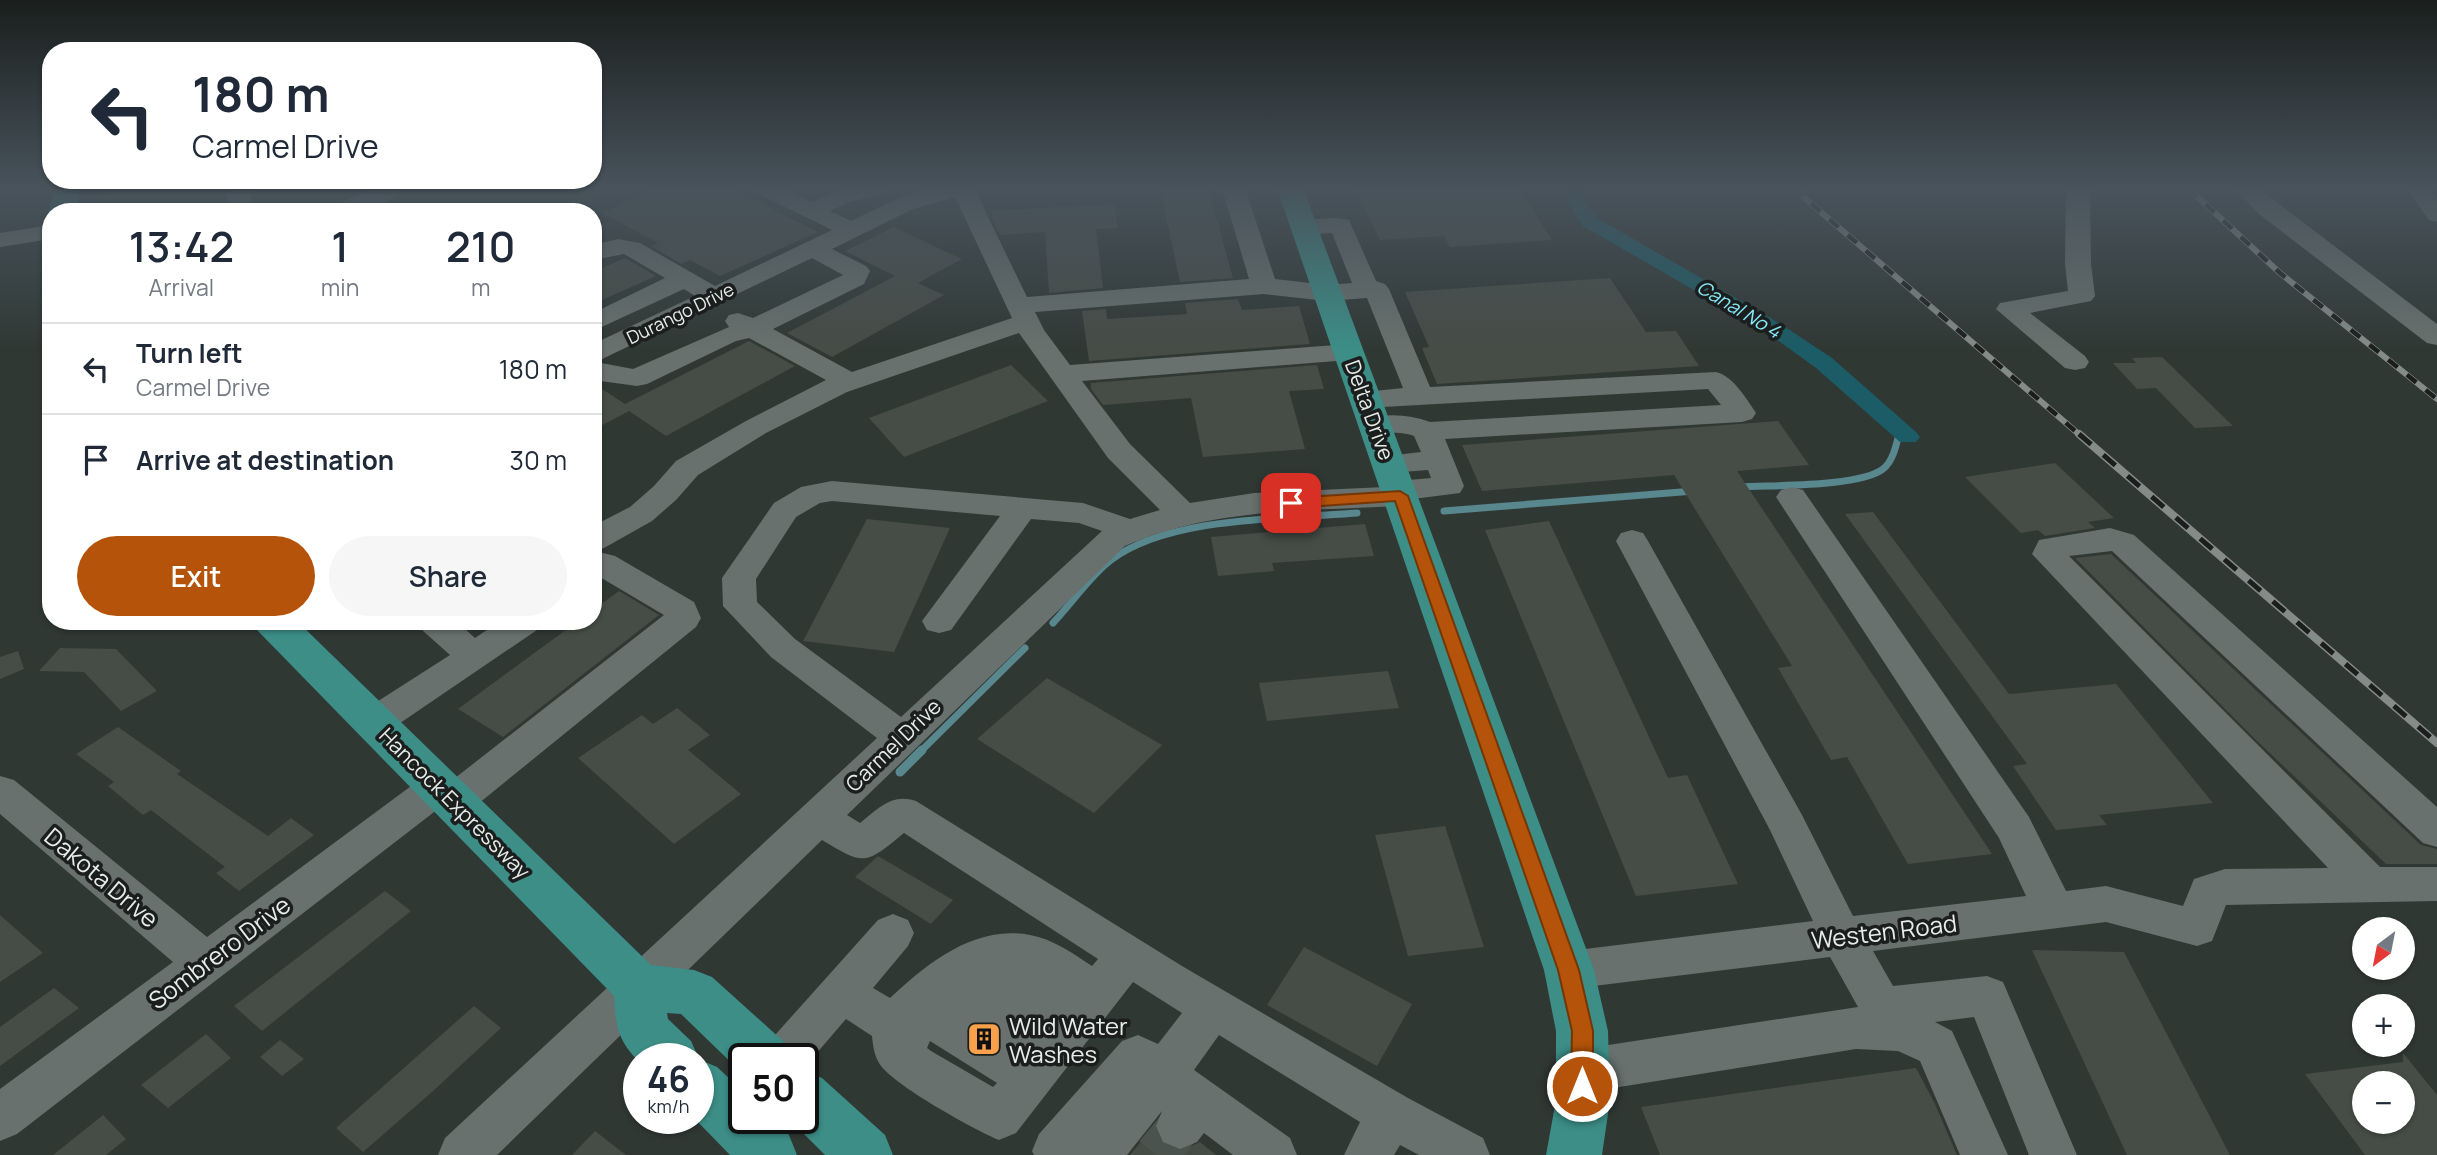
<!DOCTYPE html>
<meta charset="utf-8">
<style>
:root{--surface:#fff;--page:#f6f6f7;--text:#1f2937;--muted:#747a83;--line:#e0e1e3;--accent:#b45309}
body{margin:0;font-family:Manrope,sans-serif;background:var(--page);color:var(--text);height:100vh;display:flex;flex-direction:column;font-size:26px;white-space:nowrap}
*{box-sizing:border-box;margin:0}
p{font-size:23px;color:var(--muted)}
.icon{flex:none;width:38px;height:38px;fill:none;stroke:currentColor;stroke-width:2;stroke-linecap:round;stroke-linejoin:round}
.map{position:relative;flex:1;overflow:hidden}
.drawer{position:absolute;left:42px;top:203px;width:560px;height:427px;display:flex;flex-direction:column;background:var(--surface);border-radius:28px;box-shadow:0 2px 5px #0004}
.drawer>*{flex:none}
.banner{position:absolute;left:42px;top:42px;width:560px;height:147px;border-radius:28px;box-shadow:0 2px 5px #0004;background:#fff;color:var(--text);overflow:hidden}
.needle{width:46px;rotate:212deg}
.buttons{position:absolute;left:2352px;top:917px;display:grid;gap:14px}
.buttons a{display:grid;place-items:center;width:63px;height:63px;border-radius:50%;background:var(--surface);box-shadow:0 2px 5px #0004;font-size:35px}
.speed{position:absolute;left:623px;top:1043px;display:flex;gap:14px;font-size:35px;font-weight:700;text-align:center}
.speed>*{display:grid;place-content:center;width:91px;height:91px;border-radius:50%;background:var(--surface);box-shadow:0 2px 5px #0004;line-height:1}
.speed small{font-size:18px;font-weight:400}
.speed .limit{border:4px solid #111;border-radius:10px;background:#fff;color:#111}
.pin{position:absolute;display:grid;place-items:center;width:60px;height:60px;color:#fff;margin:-30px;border-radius:14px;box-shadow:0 4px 10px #0006}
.me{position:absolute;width:77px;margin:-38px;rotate:0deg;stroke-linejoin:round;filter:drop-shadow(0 0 5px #0008)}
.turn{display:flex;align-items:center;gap:24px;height:147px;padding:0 35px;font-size:32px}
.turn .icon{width:91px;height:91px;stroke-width:2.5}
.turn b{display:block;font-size:49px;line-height:60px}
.eta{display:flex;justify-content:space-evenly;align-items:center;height:119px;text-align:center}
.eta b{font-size:42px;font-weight:600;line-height:49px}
.cta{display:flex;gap:14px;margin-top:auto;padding:14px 35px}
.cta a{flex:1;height:80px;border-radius:42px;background:var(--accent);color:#fff;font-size:28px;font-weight:600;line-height:80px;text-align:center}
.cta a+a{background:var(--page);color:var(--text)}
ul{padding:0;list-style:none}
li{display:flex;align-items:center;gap:21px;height:91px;padding:0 35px;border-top:2px solid var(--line)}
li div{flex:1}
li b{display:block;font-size:26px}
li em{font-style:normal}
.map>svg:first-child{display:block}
.green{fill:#3b4824}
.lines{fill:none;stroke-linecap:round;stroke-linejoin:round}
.stream-far2{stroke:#58878e;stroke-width:5}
.stream-far1{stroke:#58878e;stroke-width:7}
.stream{stroke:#58878e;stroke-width:9}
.canal{fill:#1b5c66;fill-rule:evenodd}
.building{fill:#464c46;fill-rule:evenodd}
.minor-tunnel{stroke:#4b534f;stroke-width:43;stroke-dasharray:43 21;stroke-linecap:butt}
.minor{fill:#68716d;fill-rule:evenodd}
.major{fill:#3c8e87;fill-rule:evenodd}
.rail-far1-casing{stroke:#858b88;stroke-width:6}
.rail-casing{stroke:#858b88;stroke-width:8}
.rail-far1{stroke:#1b1e1d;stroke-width:4.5;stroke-dasharray:12;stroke-linecap:butt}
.rail{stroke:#1b1e1d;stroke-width:5;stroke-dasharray:16;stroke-linecap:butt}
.route{fill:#b45309;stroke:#753606;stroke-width:2}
.labels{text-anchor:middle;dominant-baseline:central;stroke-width:7;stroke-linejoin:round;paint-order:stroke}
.far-street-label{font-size:18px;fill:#e7ecea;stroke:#1b1e1d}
.far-water-label{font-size:19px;font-style:italic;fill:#85e8f8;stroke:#1b1e1d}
.street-label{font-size:21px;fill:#e7ecea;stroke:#1b1e1d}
.near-street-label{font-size:24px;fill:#e7ecea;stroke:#1b1e1d}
.near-poi-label{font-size:24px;fill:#e7ecea;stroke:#1b1e1d;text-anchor:start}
</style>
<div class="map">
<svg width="2437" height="1155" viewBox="0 0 2437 1155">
<rect width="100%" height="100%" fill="#303834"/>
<path class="green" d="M106,188h487l-28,24h-462z"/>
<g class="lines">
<path class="stream-far2" d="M1898,436l2,-7"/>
<path class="stream-far1" d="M1741,487c32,-2 119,0 142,-18 10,-8 13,-23 16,-35
M1444,511l250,-20
M1053,623c18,-19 38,-48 58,-63 58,-44 175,-41 246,-47
M920,752l105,-104"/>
<path class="stream" d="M900,772l22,-22"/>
<path class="canal" d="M1571,188h18l-5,13 13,17 182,105 53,35 84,74 4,5 -4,5h-16l-84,-74 -51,-37 -182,-105 -17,-25z"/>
</g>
<path class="building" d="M660,188h70l88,44 -98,44 -30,-16 -9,4 -30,-18 7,-3 -56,-30z
M1160,188h48l25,90 -53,4z
M1355,188h163l34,52 -102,7 -6,-11 -64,4z
M1114,204l4,24 -22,1 7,59 -54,5 -4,-61 -45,3 -8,-15v-9z
M893,227l69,32 -44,24 26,12 -112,62 -45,-24 108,-57 -50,-25z
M625,258l31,18 -63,28v-32z
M1610,278l36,54 30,-1 23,35 -262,18 -15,-36 7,-1 -24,-55z
M1238,299l4,11 57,-4 11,38 -221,17 -7,-50 24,-2 1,10 80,-5 -2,-11z
M749,341l46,25 -129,70 -37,-25 -36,19v-47l32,21z
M2162,357l71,69 -38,2 -39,-40 -19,1 -24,-26h23l-4,-5z
M1011,365l37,36 -144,56 -35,-39z
M1317,365l7,24 -35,2 16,58 -102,8 -12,-59 -88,7 -12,-16v-6z
M1778,421l31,44 -72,6 255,383 -84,10 -61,-107 -16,3 -53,-92 14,-2 -118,-191 -192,16 -20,-46z
M2055,463l59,55 -26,4 7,6 -50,8 -7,-6 -17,3 -56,-56z
M1873,512l136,182 107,-10 97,119 -114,12 8,10 -51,5 -43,-64 14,-2 -182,-250z
M867,519l83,9 -56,124 -91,-11z
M1549,521l119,257 19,-3 51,109 -102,12 -151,-366z
M1365,524l9,32 -102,7 2,8 -56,5 -7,-39z
M2111,554l310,291 16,4v15h-51l-131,-125 -180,-181z
M619,591l40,24 -156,122 -45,-28 120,-88h15v-11z
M60,648l56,1 41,42 -36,20 -37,-39 -45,-1z
M18,651l6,18 -24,10v-22z
M1388,671l11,37 -132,13 -8,-38z
M1047,678l115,67 -68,68 -117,-74z
M677,708l33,27 -22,15 53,44 -67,50 -96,-86 64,-43 11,9z
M118,727l63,44 -4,3 91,62 23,-18 23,17 -75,56 -23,-18 9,-6 -74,-57 -8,5 -35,-29 6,-4 -38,-28z
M1445,826l39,121 -76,9 -33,-121z
M878,856l75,44 -22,24 -76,-47z
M385,891l26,20 -149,120 -28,-25z
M0,915l43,38 -43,29z
M1304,947l108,57 -35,62 -110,-61z
M2032,950l92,2 106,203h-103z
M54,988l25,20 -79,58v-39z
M474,1006l27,22 -69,64 -69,60 -27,-24z
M206,1034l25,24 -63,50 -27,-23z
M280,1040l24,19 -22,17 -22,-19z
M2403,1053l34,42v60h-72l-60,-81 98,-12zM2364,1083h39v39h-39z
M1916,1068l19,36 22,51h-297l-19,-48z
M103,1115l23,24 -20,16h-53z
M1154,1126l8,18 19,7 19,-9 16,13h-86z
M595,1131l31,24h-54z"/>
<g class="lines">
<path class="minor-tunnel" d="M1156,1155l24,-29"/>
<path class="minor" d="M226,188h23l4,24h-24z
M374,188h27c-17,24 -48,24 -74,24l4,-5z
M754,188h30l27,14 37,-14h40l-3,5 -36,9 -19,9 21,10 46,-22 37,-11h40l53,109 222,-18 -27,-91h23l30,91 52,6 25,-2 -20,-50 -28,2 -9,-2 -3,-5 3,-5c17,-4 38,-7 54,-3l27,61 9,3 4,5 41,98 286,-15c17,4 30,26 40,41l-4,6 -10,3 -297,17 19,47 -4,7 -47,6 -2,4 -11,3c-93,5 -188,2 -275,40l-278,269 13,8c19,-15 32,-30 56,-22l266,165 226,132 75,40 7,17h-71l-19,-10 -6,10h-50l16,-33 -141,-87 -25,35 96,68 7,17h-64l-29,-22 -7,9 -17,7 -17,-7 -7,-16 6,-15 -35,44h-93l-2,-4 7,-17 83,-93 16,-6 20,9 24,-31 -49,-31 -117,151 -17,7c-24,-10 -108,-56 -120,-77 -5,-9 -6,-17 -7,-27l-26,-17 -43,50v-10h-43l7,-15 111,-124 15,-6 15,6 6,13 -6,13 -35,42 17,10c36,-34 85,-74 140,-63 23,4 44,19 62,31l6,-7 -194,-126c-39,32 -39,33 -82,7l-325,315h-59l7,-17 432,-400 -106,-81 -48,-51 -1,-28 52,-75 27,-16 31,-6 251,22 47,16 30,-9 -52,-52 -89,-125 -172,59 -81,41 -68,42 -22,25 -24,21 -48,27 -11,3v-25l37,-19 24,-21 22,-25 70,-40 80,-41 -77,-42 -13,3 -89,43 -10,2 -44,-6v-36l102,-48 -11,-7 -91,42v-18l72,-35 -41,-24 -31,6v-15l25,-6 22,4 75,43 117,-56 -75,-37zM955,197l57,121 -160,54 -79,-43 91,-45 6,-13 -4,-5 -34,-17 81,-40zM812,258l31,17 -90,43 -15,-5 -9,2 -4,6 4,6 -96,42 -37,-7zM1264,294l63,7 40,-3 36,90 -48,5 -4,6 4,6 10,3 343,-19 13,16 -291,17c-21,-8 -43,-9 -65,-3l-5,6 5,6c16,4 34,-1 49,5l7,16 -43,5 -4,7 4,7 11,2 39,-3 3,8 -33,3 -13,6 -131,6 -64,10 -60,-59 -48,-63 267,-21 10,-2 4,-6 -4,-6 -10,-2 -279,21 -26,-35 -9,-18zM832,501l168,15 -78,105 5,9 12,3 12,-3 80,-111 48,4 23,8 -201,186 -106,-78 -38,-37 -1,-23 40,-62 24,-14zM930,1041l67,42 -4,4 -62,-36 -4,-3z
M2066,188h24l1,76 4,32 -4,5 -61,12 55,43 4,6 -4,6 -10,2 -10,-2 -69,-59 4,-6 68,-12 -3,-27z
M2233,188h25l179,136v21l-10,-2 -168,-129z
M2406,188h23l8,11v23l-8,-2z
M51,225v14l-51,8v-14z
M1792,487l11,3 226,327 37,74 40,-5 77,20 11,-27 31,-10 103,-1 -296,-314 7,-14 71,-12 24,7 303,272v40l-14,-4 -311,-292 -43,5 311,311h57v34l-211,4 -14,36 -15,5 -91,-24 -233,29 20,35 94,-10 16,6 74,173h-48l-55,-138 -39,5 17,9 56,124h-48l-40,-94 -22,-10 -42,-2 -274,44 -16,-7 -7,-15 7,-15 16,-7 276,-42 -28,-50 -261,32 -15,-5 -7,-14 7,-14 15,-5 244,-30 -43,-91 -154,-289 5,-8 11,-3 11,3 5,8 154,274 51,101 173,-20 -27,-58 -223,-341 5,-7z
M603,553l12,3 79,46 7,16 -5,9 -228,185 -14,5 -14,-5 -2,-3 -421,325 -17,7v-52l173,-127 -173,-148v-38l14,4 193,157 219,-162 14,-4 15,7 209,-163 -71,-42v-17z
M417,621h39l19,17 25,-17h42l-5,9 -150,102 -13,4 -13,-4 -6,-10 6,-10 89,-57 -28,-25z"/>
<path class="major" d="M55,188h26l-5,24h-25v4l-3,-4z
M1277,188h26l291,782 14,61 2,69 -8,55h-56l10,-55v-69l-12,-61z
M252,621h45l354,344 43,5 18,7 71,64 7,18h-46v16l-63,-61 -14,-1 1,6 23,22 8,18h-1l19,8 27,25v26h27l18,17 8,20h-67l-36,-37h4v-59h-59v3c-22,-23 -23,-36 -25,-66l-356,-365z
M803,1070l19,8 63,57 8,20h-68l-37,-37h15z"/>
<g class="rail-far1-casing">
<path id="rail-far1" d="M1793,188l288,248
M2188,188l92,85 157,126"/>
</g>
<g class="rail-casing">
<path id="rail" d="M2079,434l358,309"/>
</g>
<use href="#rail-far1" class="rail-far1"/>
<use href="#rail" class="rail"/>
</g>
<linearGradient id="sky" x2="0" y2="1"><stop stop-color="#1a1f1d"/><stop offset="0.54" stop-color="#48535c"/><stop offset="1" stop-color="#48535c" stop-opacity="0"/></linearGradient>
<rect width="2437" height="350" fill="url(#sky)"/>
<path class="route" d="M1400,491l8,5 171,474 14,61v55l-3,7 -8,3 -8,-3 -3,-7 1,-55 -14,-61 -163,-469 -104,7 -8,-5 8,-5z"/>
<defs>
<g id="building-square" transform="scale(1.75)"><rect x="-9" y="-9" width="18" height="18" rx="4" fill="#f8a04b" stroke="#1b1e1d"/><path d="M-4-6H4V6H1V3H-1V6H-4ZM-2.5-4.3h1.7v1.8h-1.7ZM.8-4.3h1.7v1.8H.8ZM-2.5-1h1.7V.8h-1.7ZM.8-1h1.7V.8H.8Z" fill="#111"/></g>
</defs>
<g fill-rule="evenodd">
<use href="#building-square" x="984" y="1039"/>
</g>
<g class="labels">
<g class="far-street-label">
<text transform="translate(680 313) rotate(-26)">Durango Drive</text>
</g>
<g class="far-water-label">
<text transform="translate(1739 309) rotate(31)">Canal No 4</text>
</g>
<g class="street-label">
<text transform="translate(1370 410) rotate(70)">Delta Drive</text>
<text transform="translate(893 745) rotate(-44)">Carmel Drive</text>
<text transform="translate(455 803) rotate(45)">Hancock Expressway</text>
</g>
<g class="near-street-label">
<text transform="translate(102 877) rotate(40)">Dakota Drive</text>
<text transform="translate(1884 931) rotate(-7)">Westen Road</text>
<text transform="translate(219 952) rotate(-37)">Sombrero Drive</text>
</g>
<g class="near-poi-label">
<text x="1009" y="1025">Wild Water<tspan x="1009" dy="28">Washes</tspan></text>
</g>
</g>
</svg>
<div class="buttons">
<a><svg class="needle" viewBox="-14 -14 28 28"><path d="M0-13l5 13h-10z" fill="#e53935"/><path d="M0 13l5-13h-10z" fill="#747a83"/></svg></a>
<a>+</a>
<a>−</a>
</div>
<div class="speed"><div>46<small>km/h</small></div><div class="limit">50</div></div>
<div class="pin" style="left:1291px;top:503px;background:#d93025"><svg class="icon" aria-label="arrive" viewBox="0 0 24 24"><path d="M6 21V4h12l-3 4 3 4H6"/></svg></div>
<svg class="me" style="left:1582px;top:1086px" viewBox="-20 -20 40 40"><circle r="17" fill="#b45309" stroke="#fff" stroke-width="3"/><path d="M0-11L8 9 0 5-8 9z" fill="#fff"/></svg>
<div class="banner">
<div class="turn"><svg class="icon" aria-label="left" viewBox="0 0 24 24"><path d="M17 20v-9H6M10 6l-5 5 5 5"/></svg><div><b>180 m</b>Carmel Drive</div></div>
</div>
<section class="drawer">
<div class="eta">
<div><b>13:42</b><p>Arrival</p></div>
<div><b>1</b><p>min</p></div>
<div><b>210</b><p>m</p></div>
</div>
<ul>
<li><svg class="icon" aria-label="left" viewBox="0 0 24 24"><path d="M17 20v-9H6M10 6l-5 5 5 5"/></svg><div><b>Turn left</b><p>Carmel Drive</p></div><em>180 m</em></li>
<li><svg class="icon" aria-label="arrive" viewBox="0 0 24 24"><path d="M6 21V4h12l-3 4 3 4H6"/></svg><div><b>Arrive at destination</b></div><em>30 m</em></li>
</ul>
<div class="cta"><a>Exit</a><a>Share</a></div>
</section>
</div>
